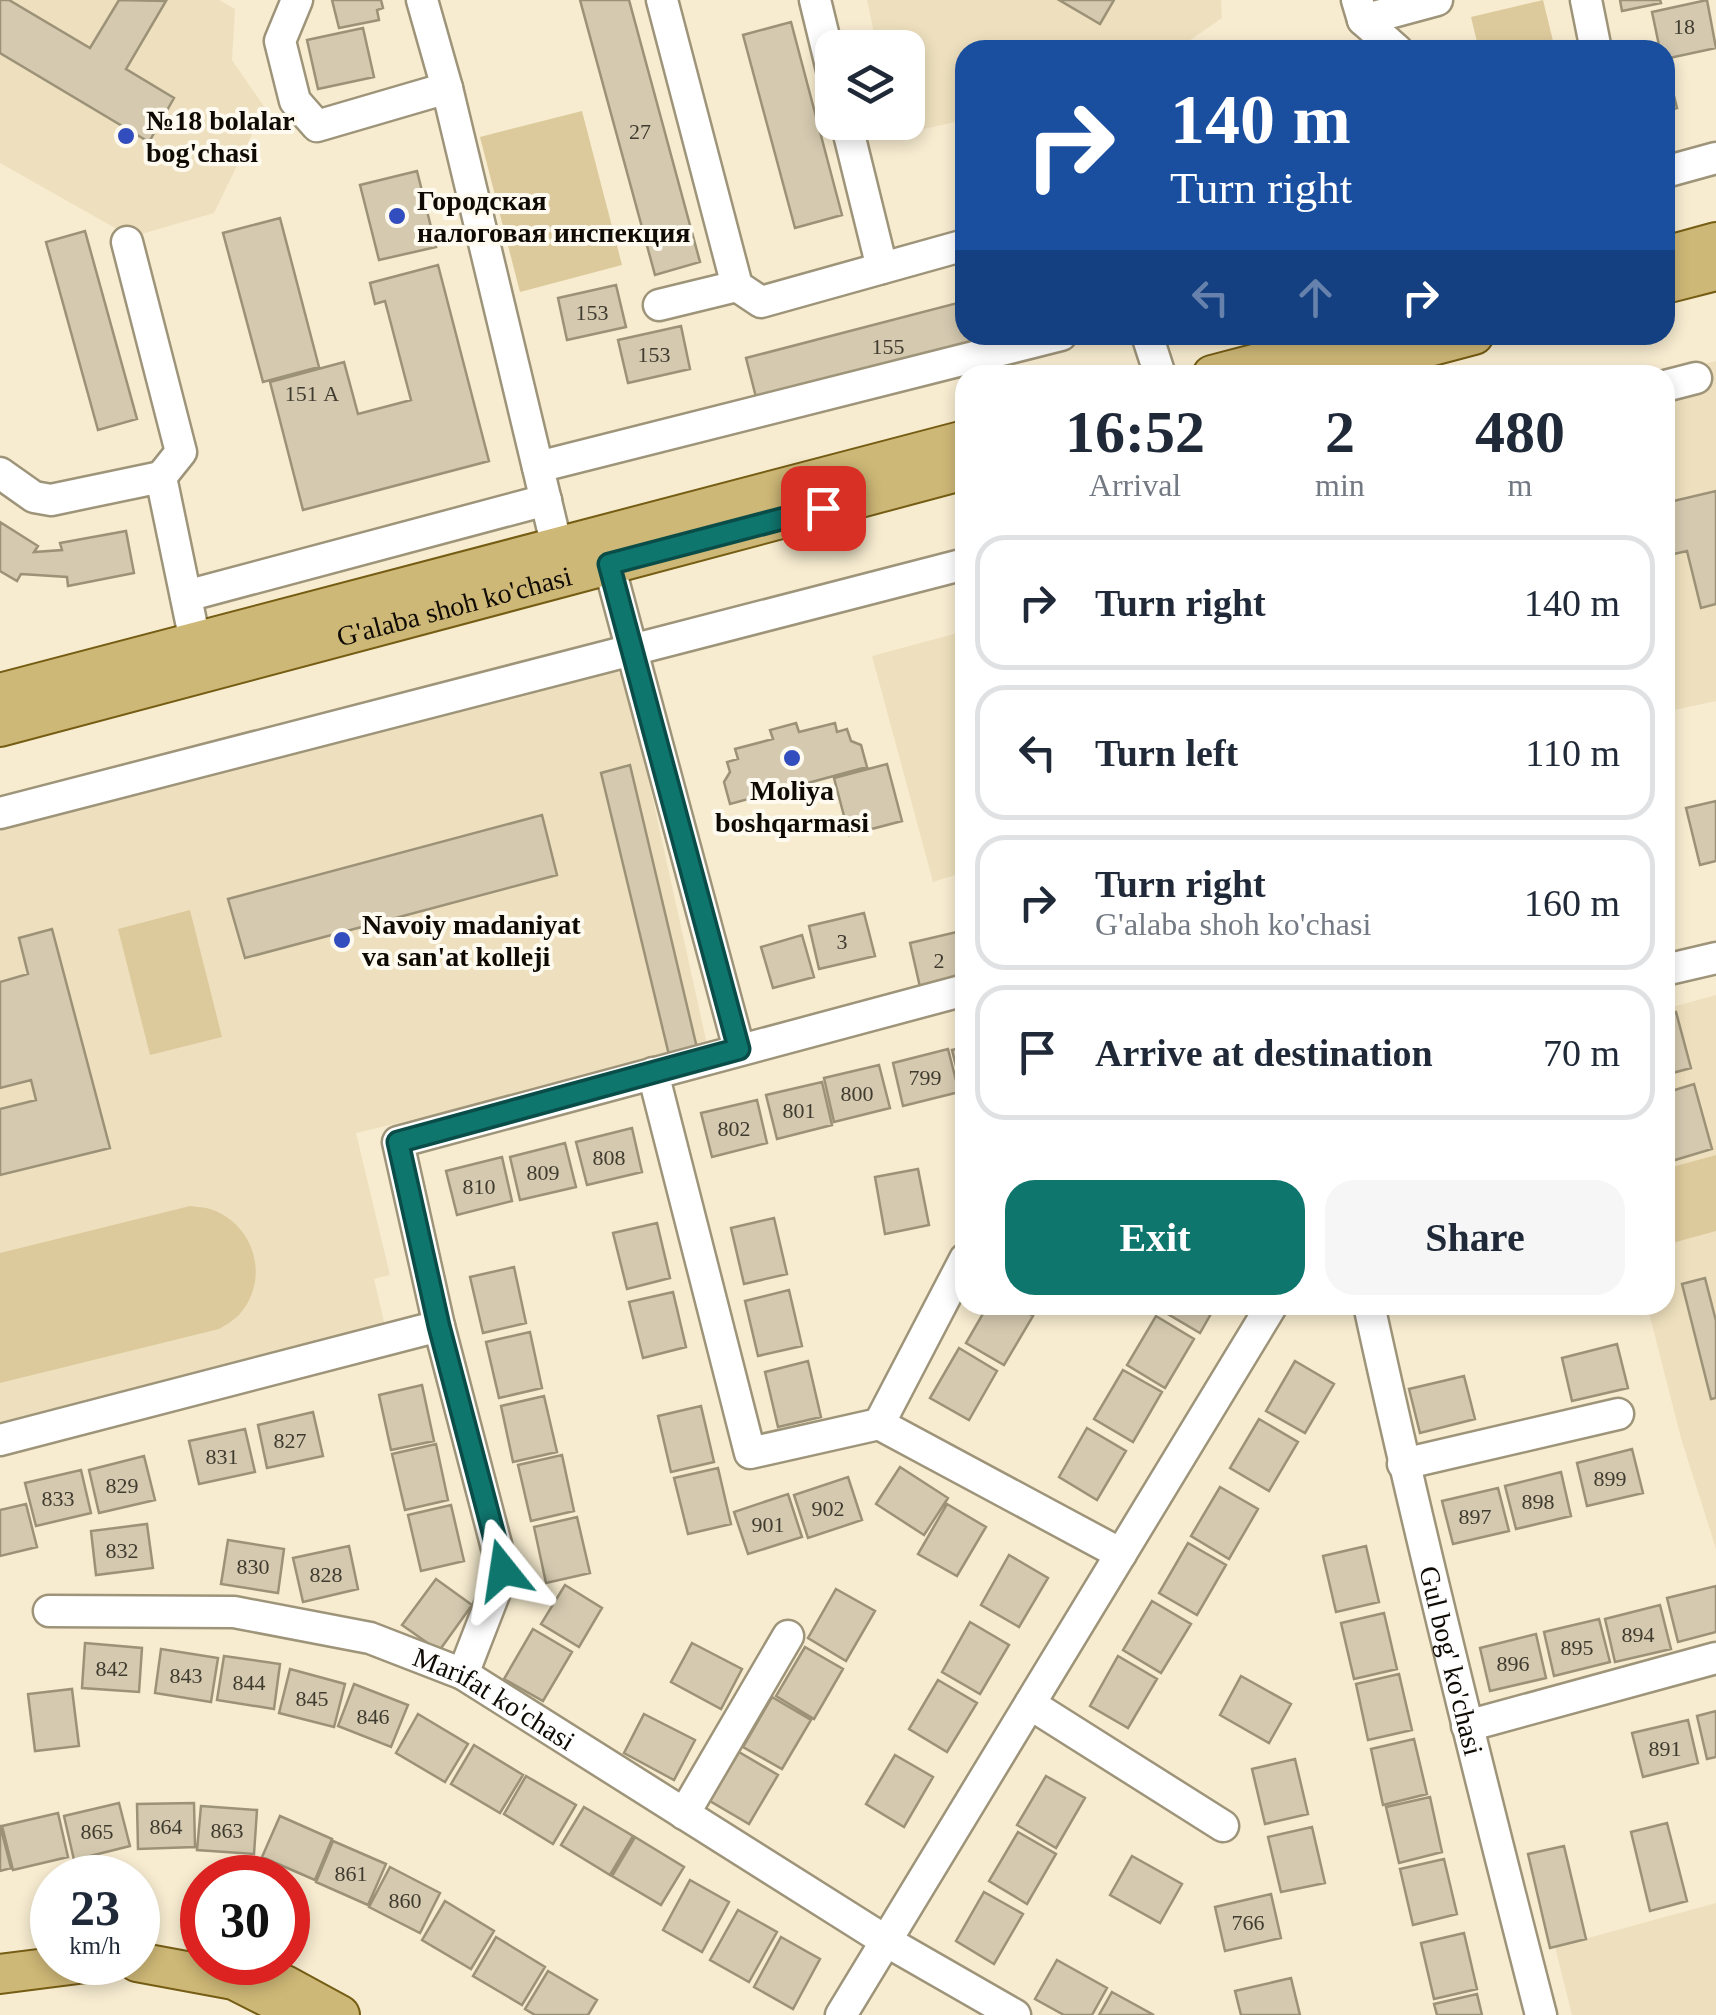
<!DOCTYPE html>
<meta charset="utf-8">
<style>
:root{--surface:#fff;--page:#f6f6f7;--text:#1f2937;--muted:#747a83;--line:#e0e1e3;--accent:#0f766e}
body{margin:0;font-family:"Times New Roman",serif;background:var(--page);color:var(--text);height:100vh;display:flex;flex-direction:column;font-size:38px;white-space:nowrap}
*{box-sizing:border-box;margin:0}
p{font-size:32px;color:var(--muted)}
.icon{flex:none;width:55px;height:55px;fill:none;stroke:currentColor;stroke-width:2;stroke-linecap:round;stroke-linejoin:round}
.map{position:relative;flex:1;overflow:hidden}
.panel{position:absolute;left:955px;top:365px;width:720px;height:950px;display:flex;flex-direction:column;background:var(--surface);border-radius:30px;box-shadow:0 5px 15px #0003}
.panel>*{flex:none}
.banner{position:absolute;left:955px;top:40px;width:720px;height:305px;border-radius:30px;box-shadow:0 5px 15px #0003;background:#1a4fa0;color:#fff;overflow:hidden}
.buttons{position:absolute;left:815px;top:30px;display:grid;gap:20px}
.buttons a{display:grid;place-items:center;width:110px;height:110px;border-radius:20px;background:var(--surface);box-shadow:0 5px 15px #0003;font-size:50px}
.speed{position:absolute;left:30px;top:1855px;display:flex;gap:20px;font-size:50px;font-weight:700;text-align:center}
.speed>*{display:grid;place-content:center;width:130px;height:130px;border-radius:50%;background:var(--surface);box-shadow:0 5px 15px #0003;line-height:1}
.speed small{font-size:25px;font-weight:400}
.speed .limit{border:15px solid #d22;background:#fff;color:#111}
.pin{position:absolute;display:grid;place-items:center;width:85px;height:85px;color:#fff;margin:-42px;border-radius:20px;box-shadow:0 5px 15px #0006}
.me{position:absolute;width:110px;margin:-55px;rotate:345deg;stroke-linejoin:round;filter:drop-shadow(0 0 8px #0008)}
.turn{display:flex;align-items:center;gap:35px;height:210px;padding:0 50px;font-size:45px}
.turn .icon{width:130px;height:130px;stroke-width:2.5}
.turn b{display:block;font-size:70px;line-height:85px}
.lanes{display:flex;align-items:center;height:95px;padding:0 50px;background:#0003;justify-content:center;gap:50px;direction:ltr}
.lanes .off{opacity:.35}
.eta{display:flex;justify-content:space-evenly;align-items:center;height:170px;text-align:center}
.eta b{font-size:60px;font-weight:600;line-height:70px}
.cta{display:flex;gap:20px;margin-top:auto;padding:20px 50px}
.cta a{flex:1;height:115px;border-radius:30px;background:var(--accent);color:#fff;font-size:40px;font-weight:600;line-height:115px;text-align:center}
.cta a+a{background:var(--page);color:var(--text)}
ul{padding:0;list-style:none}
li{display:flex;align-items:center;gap:30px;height:135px;margin:0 20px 15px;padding:0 30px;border:5px solid var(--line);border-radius:30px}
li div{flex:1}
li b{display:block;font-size:38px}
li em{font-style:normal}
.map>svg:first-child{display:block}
.built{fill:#eee0be}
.green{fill:#ddca9c}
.building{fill:#d5cab0;stroke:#9c9278;stroke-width:2.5}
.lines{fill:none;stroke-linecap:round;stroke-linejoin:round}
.minor-casing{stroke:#9e947a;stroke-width:35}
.major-casing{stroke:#765d14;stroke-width:42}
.minor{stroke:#fff;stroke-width:30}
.major{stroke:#ceb877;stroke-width:38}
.route-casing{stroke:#0a4d48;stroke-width:25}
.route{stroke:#0f766e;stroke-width:18}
.poi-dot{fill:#324dbe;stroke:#fefaef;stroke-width:4}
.labels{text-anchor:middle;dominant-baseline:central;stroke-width:8;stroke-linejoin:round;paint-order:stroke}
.number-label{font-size:22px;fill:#403b2f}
.poi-label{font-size:28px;font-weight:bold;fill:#0f0b04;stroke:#fefaef;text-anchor:start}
.street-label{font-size:28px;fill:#0f0b04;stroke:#fefaef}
</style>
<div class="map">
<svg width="1716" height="2015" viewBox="0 0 1716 2015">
<rect width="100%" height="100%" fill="#f7ecd0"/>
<path class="built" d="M0,0h219l16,9 -3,51 33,48 -51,105 -83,24 -131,-74z
M867,0h354l1,18 -46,32h-211v70l-70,15 -3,-12 16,-1v-74l-31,-1z
M1716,361v340l-51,11v-337h-4z
M965,631v241l-32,10 -61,-226z
M616,670l11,12 81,367 -352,84 34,142 -16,4 11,47 -385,96v-592l601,-158z
M1716,995v554l-35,-111 -34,-133h18v-296z
M1716,1903v112h-144l-17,-68z"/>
<path class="green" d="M1543,0l12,49 -76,1 -8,-33z
M582,111l40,154 -102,27 -40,-155z
M190,910l32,127 -72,18 -32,-126z
M1716,1155v76l-51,14v-76z
M190,1206c7,1 16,1 23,4 43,16 57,71 26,105 -5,5 -13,10 -20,14l-219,54v-130z"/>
<path class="building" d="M0,0h9l81,48 29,-48 47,1 -40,68 48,29 -25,44 -149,-89z
M332,0h49l2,8 -6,2 2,10 -40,8z
M580,0h49l71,262 -45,13z
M1059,0h55l-14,24z
M1620,0h40l1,3 -39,8z
M1707,0l9,48 -51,11v-9h-5l-8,-38z
M791,22l51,193 -47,13 -52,-193z
M363,28l11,49 -56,12 -11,-49z
M1665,60l12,48 -12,3z
M417,171l19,76 -57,13 -19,-75z
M280,218l39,149 -56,15 -40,-149z
M85,231l52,188 -39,11 -52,-188z
M438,265l51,196 -186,49 -33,-128 74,-20 14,52 53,-14 -26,-99 -10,3 -5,-21z
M616,285l10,42 -59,13 -9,-42z
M965,301v34h64l-271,70 -12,-47z
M681,326l9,43 -62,14 -10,-43z
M1716,491v113l-15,4 -14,-57 -22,5v-53z
M0,522l38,24 -4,6 28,-2 -2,-7 66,-12 8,42 -66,13 -1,-9 -46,-3 -4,7 -17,-10z
M796,723l3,9 36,-9 2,9 10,-3 4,12 10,4 6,22 -137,37 -6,-22 6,-10 -3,-10 11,-3 -3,-10 38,-10 -3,-9z
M887,764l15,57 -53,14 -15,-57z
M630,765l67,283 -28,7 -68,-282z
M1716,801v60l-16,4 -14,-57z
M542,815l15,60 -312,83 -17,-59z
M864,913l11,43 -56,13 -10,-43z
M52,929l58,219 -110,27v-66l36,-9 -5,-20 -31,8v-106l28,-8 -9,-36z
M965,930v46l-45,11 -10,-44z
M802,935l12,42 -41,11 -12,-41z
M1676,1012l15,56 -26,7v-60z
M965,1047v46l-2,1 -11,-44z
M948,1049l11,43 -56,14 -10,-43z
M879,1065l11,43 -56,14 -10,-44z
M822,1082l10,43 -55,14 -11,-44z
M1694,1084l18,65 -47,14v-70z
M757,1100l10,43 -55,14 -11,-44z
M632,1128l10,44 -55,13 -11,-43z
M565,1143l11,44 -56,13 -10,-43z
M502,1157l10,44 -55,14 -11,-44z
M918,1169l11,56 -44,9 -10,-57z
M774,1218l13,56 -43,10 -13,-56z
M657,1223l13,55 -43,11 -14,-56z
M514,1267l12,56 -43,10 -13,-56z
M1705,1278l11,43v77l-5,1 -29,-115z
M789,1290l13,56 -44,10 -13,-55z
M673,1292l13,55 -43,11 -14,-56z
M988,1305h26l19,11 -29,49 -38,-22z
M1164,1305h52l-16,28 -39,-23z
M1156,1316l38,23 -29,49 -38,-23z
M530,1332l12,56 -43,10 -13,-56z
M1617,1344l11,44 -56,13 -10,-43z
M959,1348l38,23 -28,49 -39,-22z
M808,1361l13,56 -43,10 -13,-55z
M1295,1361l39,23 -29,49 -39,-22z
M1123,1370l39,22 -29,50 -39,-23z
M1464,1376l11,43 -55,14 -11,-44z
M422,1385l12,56 -43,9 -12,-55z
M544,1396l13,56 -44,10 -12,-56z
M701,1406l13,56 -43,10 -13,-56z
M313,1412l10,44 -56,12 -9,-43z
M1259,1419l39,23 -29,49 -39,-23z
M1087,1428l39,23 -29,49 -38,-23z
M245,1429l10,43 -56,12 -10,-43z
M436,1444l12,56 -43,10 -13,-56z
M1632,1449l11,44 -56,13 -10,-43z
M562,1455l12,56 -43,10 -13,-56z
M144,1456l11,44 -56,13 -10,-43z
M900,1467l48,31 -24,37 -48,-31z
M718,1468l13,56 -43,10 -14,-56z
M81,1470l10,43 -55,13 -11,-43z
M1561,1472l10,44 -55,13 -11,-43z
M848,1477l14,43 -54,18 -14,-43z
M1220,1487l38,22 -29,50 -38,-23z
M1498,1488l11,43 -56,13 -11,-43z
M788,1494l14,43 -54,17 -14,-42z
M26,1504l11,43 -37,9v-46z
M947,1504l39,23 -29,49 -39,-22z
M451,1505l13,56 -43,10 -13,-56z
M577,1517l13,56 -44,10 -12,-56z
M147,1524l6,44 -57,7 -5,-44z
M228,1540l56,9 -6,44 -57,-9z
M1188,1543l38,22 -29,50 -38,-22z
M349,1546l9,43 -55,13 -10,-44z
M1366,1546l13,56 -43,10 -13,-56z
M1009,1555l39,23 -29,49 -38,-22z
M436,1579l36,26 -33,46 -37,-26z
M565,1585l37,23 -23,39 -38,-23z
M1716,1586v46l-38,10 -11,-44z
M836,1589l39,22 -29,50 -38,-23z
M1152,1601l39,23 -30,49 -38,-23z
M1660,1605l11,44 -56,13 -10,-43z
M1384,1613l13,56 -43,10 -13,-56z
M1599,1619l11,43 -56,14 -10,-44z
M970,1622l39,23 -29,49 -38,-22z
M533,1629l39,23 -29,49 -39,-22z
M1536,1634l10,44 -56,13 -10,-43z
M85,1643l57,5 -3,44 -57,-4z
M692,1643l50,26 -21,40 -50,-27z
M805,1647l38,22 -29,50 -38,-23z
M161,1649l57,9 -7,44 -56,-9z
M224,1656l56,8 -6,45 -57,-9z
M1118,1656l39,23 -29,49 -38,-22z
M290,1669l55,15 -11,43 -55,-14z
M1399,1674l13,56 -44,10 -12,-56z
M1241,1676l50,28 -22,39 -49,-28z
M938,1680l39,23 -30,49 -38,-23z
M354,1684l54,21 -17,42 -53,-21z
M72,1689l7,57 -44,5 -7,-57z
M772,1697l39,23 -29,49 -39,-22z
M1716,1711v46l-9,2 -10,-43z
M418,1714l50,30 -23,38 -49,-29z
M644,1714l51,26 -21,40 -50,-27z
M1688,1720l10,43 -55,14 -11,-44z
M1414,1739l13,55 -44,11 -12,-56z
M474,1745l49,30 -23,38 -49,-29z
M739,1752l39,23 -29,49 -39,-23z
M895,1755l38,22 -29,50 -38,-23z
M1295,1759l13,55 -43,10 -13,-55z
M526,1776l50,29 -23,39 -49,-30z
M1046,1776l39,22 -29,50 -39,-23z
M1430,1797l12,55 -43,11 -13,-56z
M119,1803l11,43 -56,14 -10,-44z
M194,1803l1,44 -57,2 -1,-45z
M201,1806l56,4 -3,44 -57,-4z
M584,1807l49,29 -23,39 -49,-30z
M58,1813l10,44 -55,13 -11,-44z
M280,1816l52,23 -17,41 -53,-23z
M1667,1823l20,78 -37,10 -19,-79z
M0,1825l11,43 -11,3z
M1312,1827l13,56 -44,9 -13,-55z
M1018,1832l38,22 -29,50 -38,-23z
M635,1837l49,30 -23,38 -49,-29z
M333,1841l53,23 -18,41 -52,-23z
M1564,1846l22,93 -36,9 -22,-94z
M1132,1856l50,28 -22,39 -50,-28z
M1444,1859l13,55 -44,11 -13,-56z
M390,1867l50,26 -20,40 -51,-26z
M690,1880l39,22 -27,50 -39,-22z
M984,1892l39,22 -29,50 -38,-23z
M1271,1894l10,44 -56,13 -10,-44z
M445,1901l49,30 -23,38 -49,-29z
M738,1910l39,22 -28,50 -39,-22z
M1464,1933l13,56 -43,10 -13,-56z
M496,1937l49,30 -23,38 -49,-29z
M781,1937l39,22 -27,50 -39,-22z
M1057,1960l50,28 -15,27h-28l-29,-16z
M548,1971l49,29 -9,15h-53l-10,-6z
M1291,1978l9,37h-59l-6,-24z
M1112,1992l42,23h-55z
M1477,1994l5,21h-45l-3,-11z"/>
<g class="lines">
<g class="minor-casing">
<g id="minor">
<path d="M297,0l-17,41 15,60 22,25 130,-38"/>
<path d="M422,0l25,88 110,459"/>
<path d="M662,0l75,286 24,16 204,-57"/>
<path d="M815,0l17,70"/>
<path d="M1357,0l6,20 34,30"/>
<path d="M1586,0l10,50"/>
<path d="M1363,20l74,-20"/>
<path d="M846,122l36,146"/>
<path d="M1665,172l51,-14"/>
<path d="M127,242l54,210 -20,25"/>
<path d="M659,305l78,-19"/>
<path d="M1147,335l13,40"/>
<path d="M1665,386l31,-8"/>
<path d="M538,467l523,-132"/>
<path d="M0,473l34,24 17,3 110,-23 34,164"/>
<path d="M609,565l130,484"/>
<path d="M186,596l360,-96"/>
<path d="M0,813l965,-249"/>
<path d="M1665,970l51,-12"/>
<path d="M653,1073l97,380 129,-29 242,130"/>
<path id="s1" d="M1369,1305c52,238 111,474 172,710"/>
<path d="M879,1424l86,-165"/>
<path d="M0,1440l439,-114"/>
<path d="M1403,1464l215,-50"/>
<path id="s2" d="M49,1611l185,1 136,26 93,36 423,267 129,74"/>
<path d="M463,1674l40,-103 -64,-245 -41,-184 567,-152"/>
<path d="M1030,1704l193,122"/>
<path d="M1467,1726l249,-68"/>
<path d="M684,1814l104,-178"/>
<path d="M841,2015l431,-710"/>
</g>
</g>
<g class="major-casing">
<g id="major">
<path d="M1665,256l51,-14"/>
<path d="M1665,284l51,-13"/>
<path d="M1212,375l153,-40"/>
<path d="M1323,375l151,-40"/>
<path d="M0,693l965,-253"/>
<path id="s3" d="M0,727l965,-257"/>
<path d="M137,1962l97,18 69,35"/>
<path d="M0,1974l94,-12"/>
<path d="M285,1985l55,30"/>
</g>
</g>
<use href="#minor" class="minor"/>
<use href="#major" class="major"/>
</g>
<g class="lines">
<g class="route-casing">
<path id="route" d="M503,1570l-64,-244 -41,-184 341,-93 -130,-485 214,-56"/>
</g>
<use href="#route" class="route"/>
</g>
<g class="poi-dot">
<circle cx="126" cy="136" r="10"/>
<circle cx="397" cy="216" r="10"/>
<circle cx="792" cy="758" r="10"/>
<circle cx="342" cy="940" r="10"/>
</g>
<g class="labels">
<g class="number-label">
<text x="1684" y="26">18</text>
<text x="640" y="131">27</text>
<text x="592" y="312">153</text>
<text x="888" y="346">155</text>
<text x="654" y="354">153</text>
<text x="312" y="393">151 А</text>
<text x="842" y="941">3</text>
<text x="939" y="960">2</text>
<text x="925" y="1077">799</text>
<text x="857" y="1093">800</text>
<text x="799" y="1110">801</text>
<text x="734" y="1128">802</text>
<text x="609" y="1157">808</text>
<text x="543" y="1172">809</text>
<text x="479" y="1186">810</text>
<text x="290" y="1440">827</text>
<text x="222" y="1456">831</text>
<text x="1610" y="1478">899</text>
<text x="122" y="1485">829</text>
<text x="58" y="1498">833</text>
<text x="1538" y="1501">898</text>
<text x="828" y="1508">902</text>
<text x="1475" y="1516">897</text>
<text x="768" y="1524">901</text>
<text x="122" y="1550">832</text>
<text x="253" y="1566">830</text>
<text x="326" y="1574">828</text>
<text x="1638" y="1634">894</text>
<text x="1577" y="1647">895</text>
<text x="1513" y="1663">896</text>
<text x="112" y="1668">842</text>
<text x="186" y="1675">843</text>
<text x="249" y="1682">844</text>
<text x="312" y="1698">845</text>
<text x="373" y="1716">846</text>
<text x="1665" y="1748">891</text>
<text x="166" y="1826">864</text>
<text x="227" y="1830">863</text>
<text x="97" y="1831">865</text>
<text x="351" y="1873">861</text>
<text x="405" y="1900">860</text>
<text x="1248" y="1922">766</text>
</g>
<g class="poi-label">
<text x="146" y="120">№18 bolalar<tspan x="146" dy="32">bog'chasi</tspan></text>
<text x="417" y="200">Городская<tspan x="417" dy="32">налоговая инспекция</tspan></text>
<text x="792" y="790" text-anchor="middle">Moliya<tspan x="792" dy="32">boshqarmasi</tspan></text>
<text x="362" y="924">Navoiy madaniyat<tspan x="362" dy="32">va san'at kolleji</tspan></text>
</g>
<g class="street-label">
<text stroke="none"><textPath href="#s3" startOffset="470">G'alaba shoh ko'chasi</textPath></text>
<text stroke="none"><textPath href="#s1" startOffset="365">Gul bog' ko'chasi</textPath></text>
<text stroke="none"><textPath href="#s2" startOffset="462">Marifat ko'chasi</textPath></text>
</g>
</g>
</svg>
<div class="buttons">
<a><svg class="icon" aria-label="layers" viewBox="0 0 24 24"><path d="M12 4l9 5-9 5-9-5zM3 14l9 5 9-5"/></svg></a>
</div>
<div class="speed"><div>23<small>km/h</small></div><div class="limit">30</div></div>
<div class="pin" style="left:823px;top:508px;background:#d93025"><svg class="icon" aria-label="arrive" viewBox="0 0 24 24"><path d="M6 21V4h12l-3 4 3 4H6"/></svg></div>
<svg class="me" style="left:503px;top:1570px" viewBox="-20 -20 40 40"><path d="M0-17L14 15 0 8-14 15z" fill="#0f766e" stroke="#fff" stroke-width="4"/></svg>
<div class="banner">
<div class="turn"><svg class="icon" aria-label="right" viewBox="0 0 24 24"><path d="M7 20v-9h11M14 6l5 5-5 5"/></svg><div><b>140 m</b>Turn right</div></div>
<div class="lanes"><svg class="icon off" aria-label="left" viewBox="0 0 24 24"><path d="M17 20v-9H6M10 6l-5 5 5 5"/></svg><svg class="icon off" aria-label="ahead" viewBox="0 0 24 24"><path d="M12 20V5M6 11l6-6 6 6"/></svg><svg class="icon" aria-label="right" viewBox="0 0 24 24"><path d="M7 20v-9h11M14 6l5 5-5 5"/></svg></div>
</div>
<section class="panel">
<div class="eta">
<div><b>16:52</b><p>Arrival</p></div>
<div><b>2</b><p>min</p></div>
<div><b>480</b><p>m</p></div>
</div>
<ul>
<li><svg class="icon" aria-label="right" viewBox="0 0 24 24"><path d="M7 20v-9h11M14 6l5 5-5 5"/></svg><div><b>Turn right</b></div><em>140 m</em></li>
<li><svg class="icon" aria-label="left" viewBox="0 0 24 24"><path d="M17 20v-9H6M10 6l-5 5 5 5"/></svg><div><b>Turn left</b></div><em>110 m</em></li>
<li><svg class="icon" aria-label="right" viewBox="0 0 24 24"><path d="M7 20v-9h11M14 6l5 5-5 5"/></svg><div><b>Turn right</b><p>G'alaba shoh ko'chasi</p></div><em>160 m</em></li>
<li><svg class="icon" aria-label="arrive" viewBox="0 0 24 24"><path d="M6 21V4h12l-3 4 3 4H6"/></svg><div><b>Arrive at destination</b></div><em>70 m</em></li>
</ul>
<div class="cta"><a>Exit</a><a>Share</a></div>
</section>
</div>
